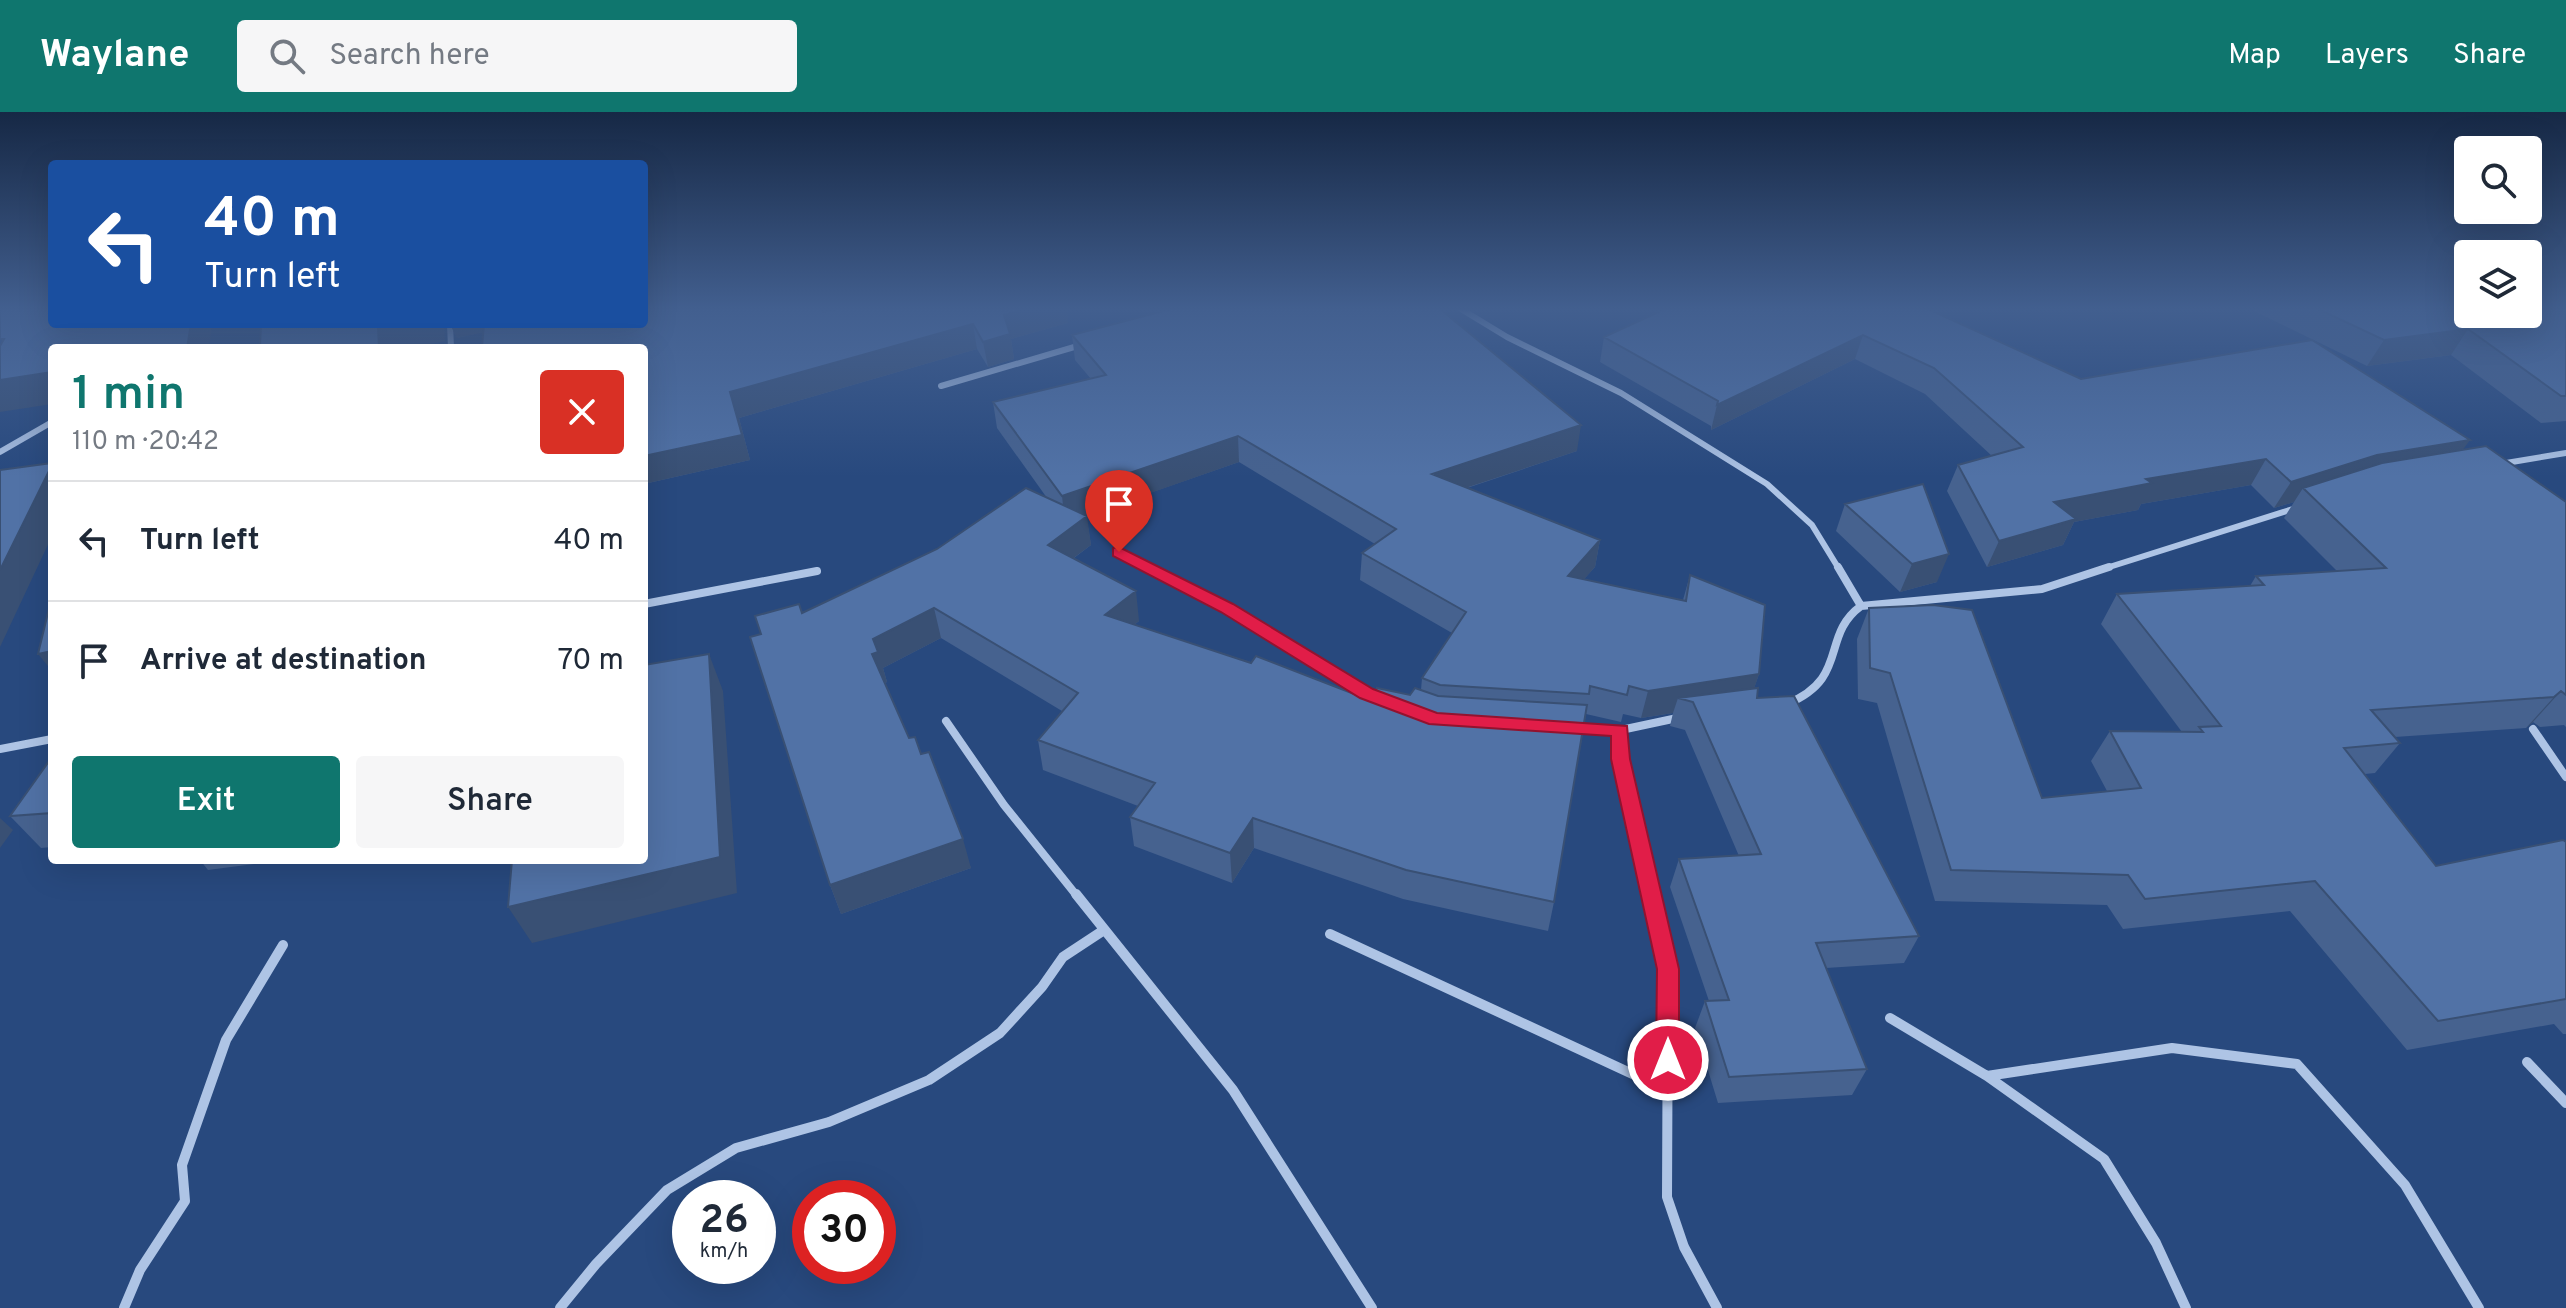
<!DOCTYPE html>
<meta charset="utf-8">
<style>
:root{--surface:#fff;--page:#f6f6f7;--text:#1f2937;--muted:#747a83;--line:#e0e1e3;--accent:#0f766e}
body{margin:0;font-family:Overpass,sans-serif;background:var(--page);color:var(--text);height:100vh;display:flex;flex-direction:column;font-size:30px;white-space:nowrap}
*{box-sizing:border-box;margin:0}
p{font-size:26px;color:var(--muted)}
.icon{flex:none;width:44px;height:44px;fill:none;stroke:currentColor;stroke-width:2;stroke-linecap:round;stroke-linejoin:round}
.map{position:relative;flex:1;overflow:hidden}
.drawer{position:absolute;left:48px;top:232px;width:600px;height:520px;display:flex;flex-direction:column;background:var(--surface);border-radius:8px;box-shadow:0 8px 32px #0002}
.drawer>*{flex:none}
.top-card{position:absolute;left:48px;top:48px;width:600px;height:168px;border-radius:8px;box-shadow:0 8px 32px #0002;background:#1a4fa0;color:#fff;overflow:hidden}
.fabs{position:absolute;left:2454px;top:24px;display:grid;gap:16px}
.fabs a{display:grid;place-items:center;width:88px;height:88px;border-radius:8px;background:var(--surface);box-shadow:0 8px 32px #0002;font-size:40px}
.speed{position:absolute;left:672px;top:1068px;display:flex;gap:16px;font-size:40px;font-weight:700;text-align:center}
.speed>*{display:grid;place-content:center;width:104px;height:104px;border-radius:50%;background:var(--surface);box-shadow:0 8px 32px #0002;line-height:1}
.speed small{font-size:20px;font-weight:400}
.speed .limit{border:12px solid #d22;background:#fff;color:#111}
.pin{position:absolute;display:grid;place-items:center;width:68px;height:68px;color:#fff;margin:-82px -34px;border-radius:50% 50% 50% 0;rotate:-45deg;box-shadow:0 0 8px #0007}
.pin .icon{rotate:45deg}
.me{position:absolute;width:88px;margin:-44px;rotate:0deg;stroke-linejoin:round;filter:drop-shadow(0 0 6px #0008)}
.turn{display:flex;align-items:center;gap:28px;height:168px;padding:0 24px;font-size:36px}
.turn .icon{width:104px;height:104px;stroke-width:2.5}
.turn b{display:block;font-size:56px;line-height:68px}
.round{display:grid;place-items:center;flex:none;width:84px;height:84px;border-radius:8px;background:var(--page)}
.head{display:flex;align-items:center;justify-content:space-between;height:136px;padding:0 24px}
h1{font-size:48px;font-weight:600;line-height:60px;color:var(--accent)}
.cta{display:flex;gap:16px;margin-top:auto;padding:16px 24px}
.cta a{flex:1;height:92px;border-radius:8px;background:var(--accent);color:#fff;font-size:32px;font-weight:600;line-height:92px;text-align:center}
.cta a+a{background:var(--page);color:var(--text)}
ul{padding:0;list-style:none}
li{display:flex;align-items:center;gap:24px;height:120px;padding:0 24px;border-top:2px solid var(--line)}
li div{flex:1}
li b{display:block;font-size:30px}
li em{font-style:normal}
header{display:flex;align-items:center;gap:48px;box-sizing:border-box;height:112px;padding:0 40px;background:var(--accent);color:#fff}
header strong{font-size:38px}
nav{display:flex;gap:44px;margin-inline-start:auto;font-size:28px}
.search{width:560px;height:72px;background:var(--page);display:flex;align-items:center;gap:20px;box-sizing:border-box;padding:0 28px;border-radius:8px;color:var(--muted);font-size:30px}
.map>svg:first-child{display:block}
.lines{fill:none;stroke-linecap:round;stroke-linejoin:round}
.street-far2{stroke:#aec4e5;stroke-width:6}
.street-far1{stroke:#aec4e5;stroke-width:8}
.street{stroke:#aec4e5;stroke-width:10}
.wall{fill:#46628f;fill-rule:evenodd}
.shaded-wall{fill:#395074}
.building{fill:#5172a6;stroke:#395074;stroke-width:2}
.route{fill:#e11d48;stroke:#92132f;stroke-width:2}
</style>
<header>
<strong>Waylane</strong>
<div class="search"><svg class="icon" aria-label="search" viewBox="0 0 24 24"><circle cx="10" cy="10" r="6"/><path d="M15 15l6 6"/></svg>Search here</div>
<nav><a>Map</a><a>Layers</a><a>Share</a></nav>
</header>
<div class="map">
<svg width="2566" height="1196" viewBox="0 0 2566 1196">
<rect width="100%" height="100%" fill="#28497e"/>
<g class="lines">
<path class="street-far2" d="M1461,197l46,28 114,56 146,91 45,41 27,44
M450,212l1,24
M941,274l140,-41
M0,340l52,-30
M2500,352l66,-11
M1119,440l34,17
M2103,457l193,-61"/>
<path class="street-far1" d="M1149,455l78,41 140,86 16,6
M1838,455l23,39
M644,492l173,-33
M1787,592c63,-26 33,-68 74,-98l181,-17 67,-22
M946,609l58,84 73,91
M1573,616l48,2 61,-13
M2533,617l33,48
M1621,618l-1,29 31,137
M0,637l52,-10"/>
<path class="street" d="M1076,782l157,196 139,218
M1651,782l17,75 -1,228 17,50 33,61
M1330,822l337,156
M1890,906l97,58 117,83 52,84 30,65
M2527,950l39,41
M1987,964l185,-28 125,16 108,121 74,123
M124,1196l16,-38 45,-69 -3,-36 44,-125 57,-95
M560,1196l36,-44 71,-74 69,-42 93,-26 100,-42 71,-47 42,-46 21,-30 41,-27"/>
</g>
<path class="wall" d="M1928,197l153,70 381,71 104,52v225l-2,-2 -24,2 -7,-5 -7,6 -131,9 5,6 -25,30 -10,1 71,92 130,-24v192h-3l-9,-10 -147,26 -117,-139 -167,18 -16,-24 -172,-4 -58,-198 -19,-4 -1,-60 12,-31 173,190 65,-7 -16,-30 19,-30 72,1 -81,-108 16,-30 133,-8 6,-10 81,-5 -53,-53 10,-16 -20,6 -23,-23 -110,19 -3,6 -64,12 -11,23 -76,22 -40,-76 11,-26 34,-9 -67,-62 -70,-35 -144,71v-4l-111,-64 4,-25z
M2250,197h316v112l-25,2 -90,-68 -84,11z
M823,200l245,11 -57,16 3,20 -26,8 -11,-18 -238,69 11,42 -106,24v-136h-162l1,-16 -26,6 -7,-14z
M1072,223l505,116 -110,37 133,52 -5,27 -11,12 99,21 7,-25 69,99 -5,14 3,10 162,238 -15,27 -78,5 41,101 -15,26 -134,8 -23,-75 10,-27h4l-39,-114 9,-28 60,-3 -54,-126 -15,-4 3,-13 -32,5 -18,-4 -2,8 -35,-8 -32,188 -6,29 -145,-32 -149,-51 -22,35 -98,-37 -4,-29 8,-11 -95,-36 -5,-30 24,-29 -121,-73 -58,30 4,14 -2,1 24,55 12,16 50,114 -130,46 -11,-29 -69,-251 41,-21 245,-115 -50,-70 -4,-26 98,-23 -16,-19zM1239,350l136,82 -13,9 -2,27 92,53 -30,45 -1,12 -11,5 -38,6 -238,-76 5,-4 -65,-63 17,-13 -5,-30z
M1845,392l92,78 -37,10 -64,-61z
M52,645v90l-11,1 -31,-32z
M200,748h86l-78,10z"/>
<path class="shaded-wall" d="M1025,197h42l1,14 -57,16 3,20 -26,8 -5,-25 21,-27z
M191,212h21l-3,24h-22z
M394,212h50l1,17 -35,7h-31l-1,-20z
M450,212h43l3,5 -39,9z
M973,212l4,25 -238,69 11,42 -106,24v-28l86,-64z
M2468,217l-17,26 -84,11 17,-26z
M1863,223l-8,24 -144,71 6,-25z
M52,260v32l-52,8v-32z
M1581,313l-4,26 -148,49 3,-26z
M1238,324l1,26 -174,61 -3,-27z
M2470,328l-19,26 -148,22 -9,14 -20,6 17,-26 86,-27z
M2266,347l-15,26 -110,19 -3,6 -64,12 -11,23 -76,22 12,-26 55,-39 92,-23z
M52,353v71l-52,111v-77z
M1087,404l4,29 -39,29 -4,-29z
M1600,428l-5,27 -32,36 5,-27z
M1949,442l-12,28 -37,10 12,-28z
M1136,479l3,30 -31,24 -3,-30z
M934,496l7,30 -58,30 4,14 -6,2 -9,-30 1,-15z
M52,539v20l-14,-17z
M709,542l14,37 14,202 -205,50 -24,-36 212,-50z
M1759,562l-9,27 -72,-3 -5,15 -32,5 7,-27z
M2561,579l-28,31 -7,6 28,-31z
M0,706l13,12 -13,18z
M1253,706l1,30 -22,35 -2,-30z
M963,727l8,29 -130,46 -11,-29z"/>
<path class="building" d="M0,197h52v15l79,1 1,-1h59l-4,24h-135v24l-52,8v-34l4,-7h-4z
M644,197h177l2,3 16,-3h186l-21,6 6,19 -27,8 -10,-18 -243,68 12,43 -98,21v-108h-154l1,-2 -9,1 2,-23h160z
M1171,197h269l141,116 -149,49 168,66 -32,36 118,25 4,-26 75,30 -6,69 -111,17 -19,-5 -2,9 -37,-9 -1,8 -149,-9 -18,-7 44,-66 -104,-59 34,-24 -158,-93 -176,60 -69,-94 113,-27 -34,-40z
M1665,197h263l153,70 231,-39 158,100 -93,15 -86,27 -25,-23 -120,20 6,4 -98,19 22,17 -77,22 -41,-76 65,-18 -89,-79 -71,-33 -146,70 1,-4 -114,-64z
M2318,197h150v5h60v-5h38v87h-5l-93,-67 -84,11z
M261,212h133l-16,4 1,20h-119z
M2486,334l80,56v193l-5,-4 -7,6 -183,13 29,33 -56,5 92,118 127,-26 3,2v157l-128,22 -123,-140 -170,18 -17,-24 -177,-5 -61,-197 -20,-5 -1,-60 64,-3 39,5 70,188 99,-10 -31,-57 93,1 -4,-5 22,-1 -104,-132 147,-9 -8,-9 130,-8 -83,-80 79,-25z
M52,351v2l-52,105v-100z
M1923,372l26,70 -37,10 -67,-60z
M1026,376l61,28 -39,29 88,46 -31,24 146,48 5,-7 116,45 5,-13 33,7 5,-7 23,8 149,9 -33,197 -148,-32 -153,-52 -23,35 -100,-36 25,-34 -117,-43 40,-47 -144,-85 -61,31 5,13 -6,2 37,84 6,-1 6,17 8,-2 34,87 -133,46 -80,-248 11,-3 -6,-18 44,-12 3,9 135,-64z
M52,484v55l-14,3z
M709,542l11,203 -212,50 4,-47h132v-195z
M1758,576l-1,10 37,-2 125,240 -103,7 51,126 -138,8 -24,-76 24,-1 -50,-141 82,-5 -68,-152 -15,-4z
M52,645v56l-42,3z"/>
<linearGradient id="sky" x2="0" y2="1"><stop stop-color="#162845"/><stop offset="0.54" stop-color="#425f8f"/><stop offset="1" stop-color="#425f8f" stop-opacity="0"/></linearGradient>
<rect width="2566" height="365" fill="url(#sky)"/>
<path class="route" d="M1119,435l114,57 140,85 64,24 190,13 3,33 49,210v91l-3,7 -8,3 -8,-3 -4,-7 1,-91 -46,-210v-23l-182,-12 -69,-26 -139,-86 -108,-56v-8z"/>
</svg>
<div class="fabs">
<a><svg class="icon" aria-label="search" viewBox="0 0 24 24"><circle cx="10" cy="10" r="6"/><path d="M15 15l6 6"/></svg></a>
<a><svg class="icon" aria-label="layers" viewBox="0 0 24 24"><path d="M12 4l9 5-9 5-9-5zM3 14l9 5 9-5"/></svg></a>
</div>
<div class="speed"><div>26<small>km/h</small></div><div class="limit">30</div></div>
<div class="pin" style="left:1119px;top:440px;background:#d93025"><svg class="icon" aria-label="arrive" viewBox="0 0 24 24"><path d="M6 21V4h12l-3 4 3 4H6"/></svg></div>
<svg class="me" style="left:1668px;top:948px" viewBox="-20 -20 40 40"><circle r="17" fill="#e11d48" stroke="#fff" stroke-width="3"/><path d="M0-11L8 9 0 5-8 9z" fill="#fff"/></svg>
<div class="top-card">
<div class="turn"><svg class="icon" aria-label="left" viewBox="0 0 24 24"><path d="M17 20v-9H6M10 6l-5 5 5 5"/></svg><div><b>40 m</b>Turn left</div></div>
</div>
<section class="drawer">
<div class="head"><div><h1>1 min</h1><p>110 m · 20:42</p></div><a class="round" style="background:#d93025;color:#fff"><svg class="icon" aria-label="close" viewBox="0 0 24 24"><path d="M6 6l12 12M18 6L6 18"/></svg></a></div>
<ul>
<li><svg class="icon" aria-label="left" viewBox="0 0 24 24"><path d="M17 20v-9H6M10 6l-5 5 5 5"/></svg><div><b>Turn left</b></div><em>40 m</em></li>
<li><svg class="icon" aria-label="arrive" viewBox="0 0 24 24"><path d="M6 21V4h12l-3 4 3 4H6"/></svg><div><b>Arrive at destination</b></div><em>70 m</em></li>
</ul>
<div class="cta"><a>Exit</a><a>Share</a></div>
</section>
</div>
